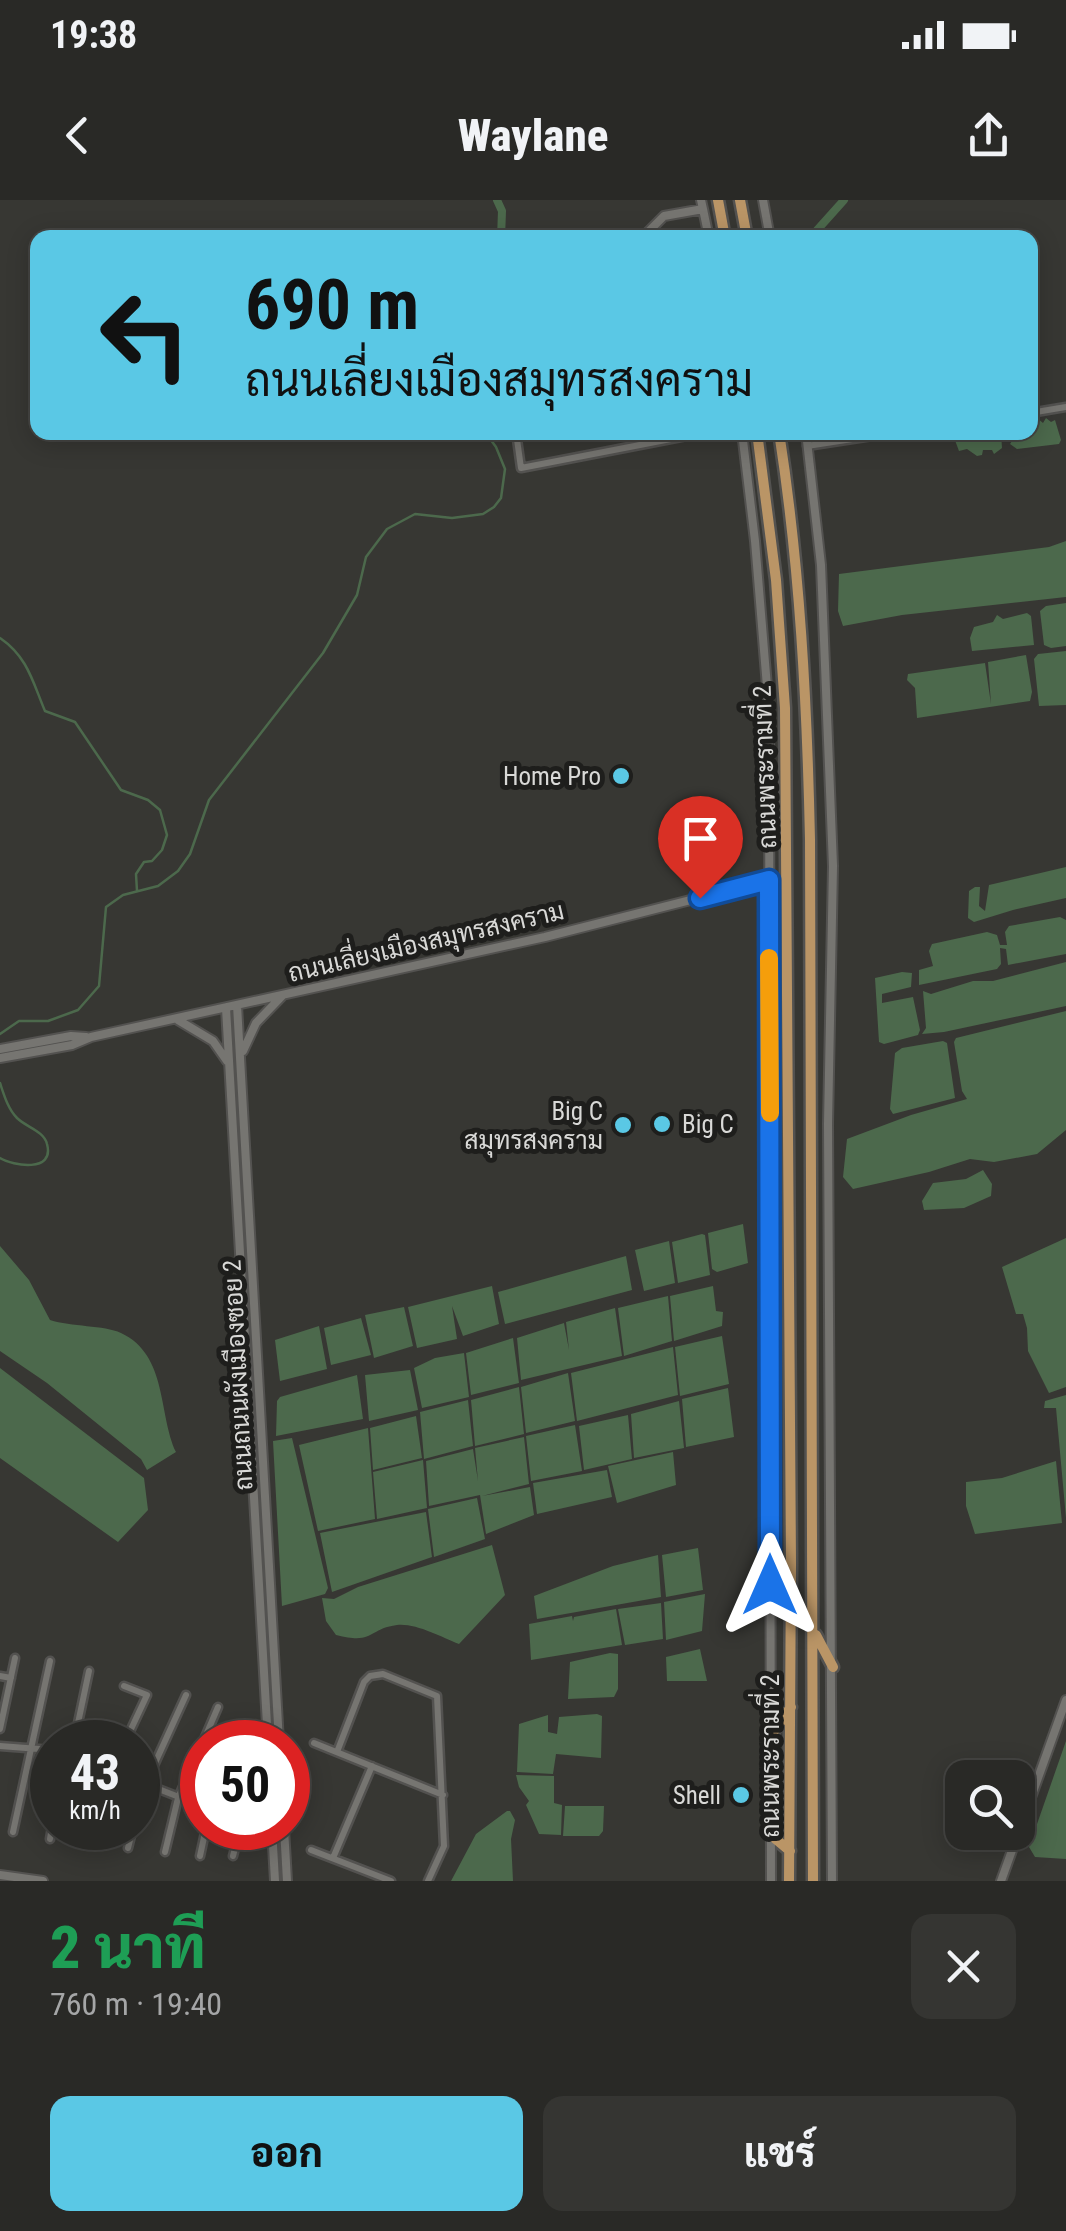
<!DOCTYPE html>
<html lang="th">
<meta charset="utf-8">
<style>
:root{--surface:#292926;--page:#353532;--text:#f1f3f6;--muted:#a5a6a7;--line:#454543;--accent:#5ac8e5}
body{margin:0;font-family:"Roboto Condensed",Sarabun,sans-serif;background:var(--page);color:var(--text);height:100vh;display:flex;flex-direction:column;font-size:38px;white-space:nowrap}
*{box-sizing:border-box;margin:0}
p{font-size:32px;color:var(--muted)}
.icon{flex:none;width:55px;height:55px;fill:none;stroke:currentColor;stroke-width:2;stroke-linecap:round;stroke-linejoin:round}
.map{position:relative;height:1681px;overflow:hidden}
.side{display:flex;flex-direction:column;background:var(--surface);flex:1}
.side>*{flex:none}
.banner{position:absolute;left:30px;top:30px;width:1008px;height:210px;border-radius:20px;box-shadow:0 5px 25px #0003,0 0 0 2px var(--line);background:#5ac8e5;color:#111;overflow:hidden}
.controls{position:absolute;left:945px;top:1560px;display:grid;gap:20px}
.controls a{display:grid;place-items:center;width:90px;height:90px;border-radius:20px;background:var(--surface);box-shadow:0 5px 25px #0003,0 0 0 2px var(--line);font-size:50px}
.speed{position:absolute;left:30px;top:1520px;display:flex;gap:20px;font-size:50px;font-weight:700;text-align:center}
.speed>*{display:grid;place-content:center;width:130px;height:130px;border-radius:50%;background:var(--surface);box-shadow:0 5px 25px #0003,0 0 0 2px var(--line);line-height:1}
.speed small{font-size:25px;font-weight:400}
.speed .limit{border:15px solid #d22;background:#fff;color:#111}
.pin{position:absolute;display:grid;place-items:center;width:85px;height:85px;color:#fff;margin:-102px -42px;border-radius:50% 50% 50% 0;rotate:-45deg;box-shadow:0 0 10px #0007}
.pin .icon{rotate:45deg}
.me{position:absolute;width:110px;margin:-55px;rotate:0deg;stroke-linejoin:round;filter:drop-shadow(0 0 8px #0008)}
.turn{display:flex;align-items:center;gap:35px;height:210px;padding:0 50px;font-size:45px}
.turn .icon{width:130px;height:130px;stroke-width:2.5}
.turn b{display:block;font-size:70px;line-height:85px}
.round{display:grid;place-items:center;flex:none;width:105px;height:105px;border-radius:20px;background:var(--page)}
.headline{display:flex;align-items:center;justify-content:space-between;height:170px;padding:0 50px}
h1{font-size:60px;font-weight:800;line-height:75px;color:#1e9e55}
.cta{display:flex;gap:20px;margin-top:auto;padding:20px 50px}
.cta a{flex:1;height:115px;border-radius:20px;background:var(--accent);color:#111;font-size:40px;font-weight:800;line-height:115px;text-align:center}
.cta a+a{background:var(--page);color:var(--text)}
.status{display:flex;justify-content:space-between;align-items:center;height:70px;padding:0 50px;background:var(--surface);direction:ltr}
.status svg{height:28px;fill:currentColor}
header{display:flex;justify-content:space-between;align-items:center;height:130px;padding:0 50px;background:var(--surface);font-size:45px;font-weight:800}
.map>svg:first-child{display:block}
.water{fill:#4c694c}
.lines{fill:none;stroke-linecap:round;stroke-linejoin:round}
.stream{stroke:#4c694c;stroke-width:2.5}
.canal{stroke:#4c694c;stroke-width:8}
.minor-casing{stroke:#535250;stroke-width:11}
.tertiary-casing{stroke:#535250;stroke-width:12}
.secondary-casing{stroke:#535250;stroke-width:12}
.trunk-casing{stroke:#535250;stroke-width:15}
.minor{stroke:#767571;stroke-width:6}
.tertiary{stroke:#767571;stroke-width:8}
.secondary{stroke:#767571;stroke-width:8}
.trunk{stroke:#ba9566;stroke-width:10}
.route-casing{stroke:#114b97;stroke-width:25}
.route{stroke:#1a73e8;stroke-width:18}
.slow{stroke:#f59e0b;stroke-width:18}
.poi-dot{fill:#5ac8e5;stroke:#1e1e1c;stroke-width:4}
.labels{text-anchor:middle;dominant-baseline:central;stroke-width:10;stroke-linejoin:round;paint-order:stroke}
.street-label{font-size:25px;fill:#d9d9d7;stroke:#1e1e1c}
.poi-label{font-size:25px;fill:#d9d9d7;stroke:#1e1e1c;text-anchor:end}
</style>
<div class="status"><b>19:38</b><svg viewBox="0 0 49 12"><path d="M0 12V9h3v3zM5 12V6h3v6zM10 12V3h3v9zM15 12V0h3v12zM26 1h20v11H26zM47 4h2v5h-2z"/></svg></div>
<header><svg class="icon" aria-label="back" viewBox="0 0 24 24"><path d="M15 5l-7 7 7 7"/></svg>Waylane<svg class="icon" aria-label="share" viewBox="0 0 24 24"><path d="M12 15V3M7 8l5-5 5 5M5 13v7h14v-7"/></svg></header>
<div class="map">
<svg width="1066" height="1681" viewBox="0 0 1066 1681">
<rect width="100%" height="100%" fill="#373733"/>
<path class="water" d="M1037,218l6,5 3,-5 5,4 4,-2 6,20 -2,4 -42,5 -7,-5 7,-11 13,-1v-7z
M965,232l36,1 1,15 -8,6 -2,-4h-9l-1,5 -5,1 -10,-7 -8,2 -6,-16z
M1066,341v56l-164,18 -59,11 -5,-15 1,-37 210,-27z
M1066,403v43l-15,2 -7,-3 -4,-34 6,-5z
M1027,413l4,3 3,29 -62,6 -2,-13 4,-11 19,-5 4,-7 6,4z
M1066,451v54l-27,1 -5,-47 4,-5z
M1026,455l6,37 -2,9 -113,17 -2,-30 -8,-8 1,-6 77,-11 6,41 -3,-42z
M1066,667v31l-53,12 -39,12 -6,-4 1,-27 6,-4h5l-1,19 6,5 4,-26z
M1060,717l6,3v34l-58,11 -2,-16 -6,-1 1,16 -4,5 -78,16v-15l14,-4 -4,-15 3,-7 55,-12 10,3 3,10h7l-2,-13 4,-6z
M1066,762v44l-122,26 -22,2 4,-6 -3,-37 8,3 42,-13h20z
M902,772l10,1 -1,14 -29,7v9l31,-6 7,33 -2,5 -34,9 -5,-2 -4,-64z
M1066,811v119l-29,24 -43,8 -24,-3 -41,13 -76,17 -10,-12 4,-38 64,-24 56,-16 -5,-8 -8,-49 2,-4z
M943,841l4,2 8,55 -62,16 -3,-5 5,-56 7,-5z
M983,970l9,14 -1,12 -27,12 -40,2 -2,-9 11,-18 33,-4z
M743,1024l5,39 -31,9 -5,-3 -4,-36z
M702,1034l3,1 5,40 -32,8 -6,-41z
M1066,1038v149l-17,6 -21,-42 -1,-23 -4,-14h-7l-14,-47z
M669,1041l6,42 -31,8 -9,-41z
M0,1046l29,34 21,40c21,7 54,5 71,13 47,22 37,81 55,119l-29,18 -6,-11 -94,-76 -47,-32z
M626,1056l6,34 -127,34 -7,-32z
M492,1086l7,38 -36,12 -11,-30 5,33 -40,9 -9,-41z
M713,1086l3,25 7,1 -1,14 -48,15 -4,-45z
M668,1096l4,45 -48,15 -6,-48z
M404,1107l9,39 -39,12 -9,-43z
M615,1108l7,48 -101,24 -4,-42 47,-15 5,27 -3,-28z
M361,1118l10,37 -40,10 -7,-37z
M319,1126l8,43 -47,12 -5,-41z
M722,1136l7,48 -49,12 -5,-49z
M513,1138l6,45 -48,12 -5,-42z
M673,1147l5,48 -101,26 -6,-48z
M464,1153l5,44 -47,11 -8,-40 21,-10z
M0,1168l144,110 4,32 -30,32 -118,-84z
M410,1170l8,40 -49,11 -4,-46z
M568,1173l7,48 -49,12 -5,-46z
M357,1175l6,44 -87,17 1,-35 3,-4z
M519,1187l5,47 -49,12 -4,-46z
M728,1188l6,49 -48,10 -4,-48z
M1066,1195v123l-10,-110h-12l1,-7z
M468,1200l5,46 -49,13 -4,-47z
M679,1201l5,47 -50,10 -3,-44z
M628,1215l4,44 -48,11 -5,-44z
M416,1216l6,42 -49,12 -3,-42z
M575,1225l7,46 -51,10 -5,-45z
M368,1228l7,91 -57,12 -19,-86z
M524,1237l5,47 -47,12 48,-9 4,28 -48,19 -6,-39 -51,11 -3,-45 47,-12 5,32 -3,-33z
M292,1238l36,150 -3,6 -43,12 -9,-165z
M673,1252l3,33 -59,18 -9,-37z
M423,1260l4,48 -50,11 -4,-47z
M1056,1261l6,62 -87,11 -9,-28v-24l36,-4z
M607,1270l5,27 -75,17 -4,-31z
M477,1298l8,41 -51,18 -6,-48z
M426,1312l6,45 -100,35 -12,-59z
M492,1345l13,50 -46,49c-18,-7 -43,-21 -62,-19 -30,4 -22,20 -61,10l-10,-14 -4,-23 12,1 24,-12z
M698,1348l5,42 -37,7 -4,-42z
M658,1355l3,42 -124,22 -3,-23 79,-30z
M705,1394l-3,37 -36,9 -2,-38z
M661,1403l2,36 -38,6 -7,-36z
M616,1409l6,36 -91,15 -2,-36 43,-8 1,5 1,-4z
M700,1449l7,32h-40l-1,-24z
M610,1453l8,1v35l-4,8 -46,2 2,-37z
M597,1514l5,2 -1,42 -45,-4 -3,20 -36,-2 2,-48 29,-9v17l9,2 2,-17z
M1066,1541v118l-31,-2 -6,-10z
M516,1575l38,1v27l8,2 -1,30 -22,-1 -13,-29 3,-4 -10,-14z
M565,1606h39l-1,25 -4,5h-36z
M507,1611h3l5,9 -4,19 2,42h-62l25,-47z"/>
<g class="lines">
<path class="stream" d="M0,438c28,19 33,45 45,73l30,11 46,68 27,10 12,10 7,25 -5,15 -10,11 -8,1 -8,12 1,17
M0,834l19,-13h29l30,-11 21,-24 7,-79 17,-12 35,-9 20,-15 12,-17 19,-54 114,-147 34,-58 9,-38 21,-28 28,-15 37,4 31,-4 11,-7 7,-9 4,-29 -9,-22 -11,-15
M0,883c4,12 8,26 17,35 9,9 27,13 30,26 8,29 -34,22 -47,14"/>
<path class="canal" d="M497,0l5,11 -1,27
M810,38l34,-38"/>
<g class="minor-casing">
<path id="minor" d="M1030,213l36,-6
M516,232l5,36 186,-36
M807,246l91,-14
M0,1476l11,2
M124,1486l23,9 -22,47
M0,1529l15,-71
M74,1542l15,-71
M203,1542l15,-35
M314,1543l129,52
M0,1546l52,4
M337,1552l27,-70 6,-6 13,-2 54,22 7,150 -16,35
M138,1581l64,25
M138,1609l7,-24 41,-90
M13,1632l37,-171
M50,1639l2,-12
M93,1640l3,-12
M128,1648l5,-20
M311,1650l80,31
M165,1652l13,-54 24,-55
M200,1656l6,-28
M233,1656l7,-28
M333,1658l39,-92"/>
</g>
<g class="tertiary-casing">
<path id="tertiary" d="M0,1675l43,6
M1001,1681l65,-181"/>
</g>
<g class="secondary-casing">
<path id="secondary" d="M763,0l7,38
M703,9l6,29
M642,38l22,-22 39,-7 -2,-9
M742,232l13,109 14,170 2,1170
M806,232l15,133 12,301 -5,258 4,757
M237,805l42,737
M226,808l42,734
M178,820l35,21 14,20
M0,849l71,-13 15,1
M243,851l13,-28 27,-28
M0,858l72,-13 19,-8 454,-100 224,-57
M272,1628l3,53
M284,1628l3,53"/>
</g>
<g class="trunk-casing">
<path id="trunk" d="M718,0l7,38
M740,0l7,38
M757,232l19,148 9,128 6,856 -2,317
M779,232c21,135 28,271 31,407l3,1042
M816,1435l17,32
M771,1535l20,-28
M772,1636l18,15"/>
</g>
<use href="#minor" class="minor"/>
<use href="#tertiary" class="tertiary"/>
<use href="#secondary" class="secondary"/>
<use href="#trunk" class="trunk"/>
</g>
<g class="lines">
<g class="route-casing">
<path id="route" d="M700,698l69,-18 1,705"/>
</g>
<use href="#route" class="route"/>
<path class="slow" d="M769,758l1,155"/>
</g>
<g class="poi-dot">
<circle cx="621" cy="576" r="10"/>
<circle cx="662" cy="924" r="10"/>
<circle cx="623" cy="925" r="10"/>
<circle cx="741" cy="1595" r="10"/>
</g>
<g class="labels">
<g class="street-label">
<text transform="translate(765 567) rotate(-92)">ถนนพระรามที่ 2</text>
<text transform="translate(426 742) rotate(-13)">ถนนเลี่ยงเมืองสมุทรสงคราม</text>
<text transform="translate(238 1175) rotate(-93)">ถนนถนนผังเมืองซอย 2</text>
<text transform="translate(770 1556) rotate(-90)">ถนนพระรามที่ 2</text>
</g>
<g class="poi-label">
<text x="601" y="576">Home Pro</text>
<text x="603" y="911">Big C<tspan x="603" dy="29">สมุทรสงคราม</tspan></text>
<text x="682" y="924" text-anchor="start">Big C</text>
<text x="721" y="1595">Shell</text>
</g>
</g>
</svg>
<div class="controls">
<a><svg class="icon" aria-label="search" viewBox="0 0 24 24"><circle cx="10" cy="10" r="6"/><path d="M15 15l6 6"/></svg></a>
</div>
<div class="speed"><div>43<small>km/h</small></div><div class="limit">50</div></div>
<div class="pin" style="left:700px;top:698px;background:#d93025"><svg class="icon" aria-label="arrive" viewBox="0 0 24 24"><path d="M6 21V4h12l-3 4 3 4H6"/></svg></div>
<svg class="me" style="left:770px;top:1385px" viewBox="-20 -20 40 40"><path d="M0-17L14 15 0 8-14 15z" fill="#1a73e8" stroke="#fff" stroke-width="4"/></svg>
<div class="banner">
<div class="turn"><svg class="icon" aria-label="left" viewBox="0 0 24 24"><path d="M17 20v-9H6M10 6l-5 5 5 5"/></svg><div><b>690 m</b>ถนนเลี่ยงเมืองสมุทรสงคราม</div></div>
</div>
</div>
<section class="side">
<div class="headline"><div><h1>2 นาที</h1><p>760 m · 19:40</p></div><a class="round"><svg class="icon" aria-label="close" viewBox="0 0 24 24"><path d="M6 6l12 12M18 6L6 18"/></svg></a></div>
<div class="cta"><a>ออก</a><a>แชร์</a></div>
</section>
